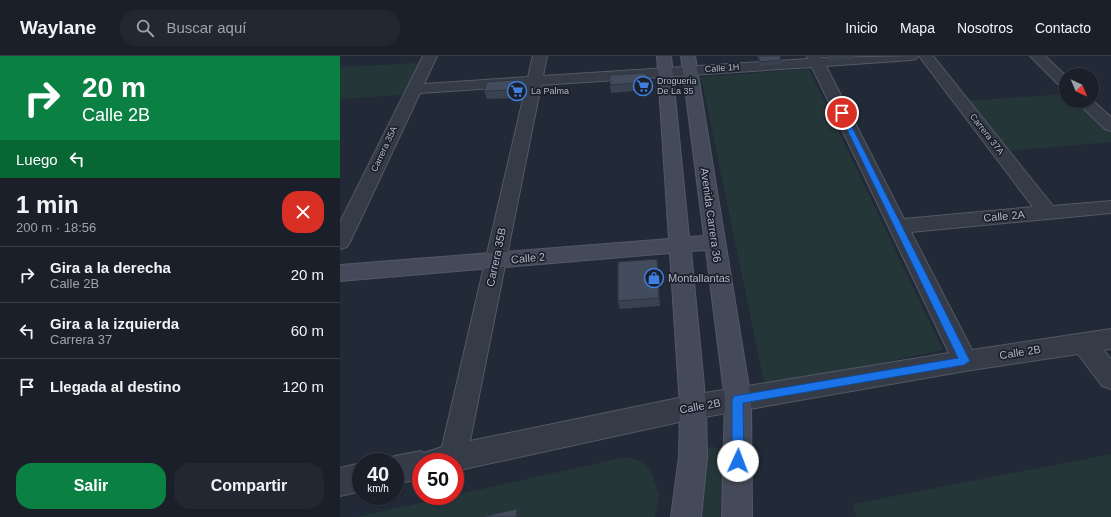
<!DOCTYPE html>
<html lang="es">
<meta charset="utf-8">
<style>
:root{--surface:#1a1f29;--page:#232731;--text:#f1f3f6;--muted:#9fa2a8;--line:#383d46;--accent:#0b8043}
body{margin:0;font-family:Helvetica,sans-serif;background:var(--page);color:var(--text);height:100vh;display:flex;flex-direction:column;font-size:15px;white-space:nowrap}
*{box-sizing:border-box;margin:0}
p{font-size:13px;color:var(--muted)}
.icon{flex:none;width:22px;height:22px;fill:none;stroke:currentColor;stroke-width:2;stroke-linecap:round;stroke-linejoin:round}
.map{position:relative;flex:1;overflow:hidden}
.drawer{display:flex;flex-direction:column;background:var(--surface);width:340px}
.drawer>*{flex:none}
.banner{background:#0b8043;color:#fff;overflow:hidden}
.needle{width:26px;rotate:136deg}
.tools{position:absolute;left:719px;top:12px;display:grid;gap:8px}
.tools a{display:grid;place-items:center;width:40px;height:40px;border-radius:50%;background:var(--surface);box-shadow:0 1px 3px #0004,0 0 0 1px var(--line);font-size:20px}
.speed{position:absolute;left:12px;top:397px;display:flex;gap:8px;font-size:20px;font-weight:700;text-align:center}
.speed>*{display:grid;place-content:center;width:52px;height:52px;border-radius:50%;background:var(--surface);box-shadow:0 1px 3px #0004,0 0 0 1px var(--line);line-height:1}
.speed small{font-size:10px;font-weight:400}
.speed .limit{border:6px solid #d22;background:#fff;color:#111}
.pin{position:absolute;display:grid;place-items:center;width:34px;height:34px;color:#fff;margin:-17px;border:2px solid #fff;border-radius:50%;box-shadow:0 1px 4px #0007}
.me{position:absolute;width:44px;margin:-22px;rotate:2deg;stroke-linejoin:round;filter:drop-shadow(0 0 3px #0008)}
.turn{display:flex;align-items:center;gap:14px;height:84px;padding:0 16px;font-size:18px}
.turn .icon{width:52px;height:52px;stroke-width:2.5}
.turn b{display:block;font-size:28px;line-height:34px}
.then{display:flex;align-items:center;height:38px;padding:0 16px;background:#0003;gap:8px;font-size:15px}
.round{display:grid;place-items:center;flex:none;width:42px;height:42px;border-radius:16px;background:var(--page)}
.head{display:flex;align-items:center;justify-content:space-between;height:68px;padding:0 16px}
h1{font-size:24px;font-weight:700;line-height:30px}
.button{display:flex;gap:8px;margin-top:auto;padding:8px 16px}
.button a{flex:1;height:46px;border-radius:16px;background:var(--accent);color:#fff;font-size:16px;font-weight:700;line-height:46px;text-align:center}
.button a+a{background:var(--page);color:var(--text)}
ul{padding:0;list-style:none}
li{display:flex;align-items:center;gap:12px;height:56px;padding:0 16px;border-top:1px solid var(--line)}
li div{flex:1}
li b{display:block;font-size:15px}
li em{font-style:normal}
header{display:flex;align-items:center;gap:24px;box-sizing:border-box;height:56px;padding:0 20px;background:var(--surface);border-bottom:1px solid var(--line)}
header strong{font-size:19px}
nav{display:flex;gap:22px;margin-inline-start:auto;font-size:14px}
.search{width:280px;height:36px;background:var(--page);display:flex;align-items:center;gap:10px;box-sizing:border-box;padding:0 14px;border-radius:16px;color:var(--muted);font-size:15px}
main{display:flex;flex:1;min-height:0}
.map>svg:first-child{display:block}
.green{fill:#253639}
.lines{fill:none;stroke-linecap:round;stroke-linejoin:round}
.street-casing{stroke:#535965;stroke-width:2}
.secondary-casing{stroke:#535965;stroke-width:2}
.street{fill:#353b47;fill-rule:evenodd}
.secondary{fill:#444a5a;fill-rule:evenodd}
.wall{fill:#3a414f}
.shaded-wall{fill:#2f3540}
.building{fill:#434c5c;stroke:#2f3540}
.route{fill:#1a73e8;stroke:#114b97}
.labels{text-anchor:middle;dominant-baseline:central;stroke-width:3.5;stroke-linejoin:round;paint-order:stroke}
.far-street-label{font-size:9px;fill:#b0b6c4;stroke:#1b202c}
.far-poi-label{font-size:9px;fill:#b0b6c4;stroke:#1b202c;text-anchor:start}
.street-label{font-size:11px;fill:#b0b6c4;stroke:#1b202c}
.poi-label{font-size:11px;fill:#b0b6c4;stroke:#1b202c;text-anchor:start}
</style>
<header>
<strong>Waylane</strong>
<div class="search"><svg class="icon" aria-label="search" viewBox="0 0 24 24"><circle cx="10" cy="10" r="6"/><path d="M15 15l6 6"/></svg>Buscar aquí</div>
<nav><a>Inicio</a><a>Mapa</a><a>Nosotros</a><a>Contacto</a></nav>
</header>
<main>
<section class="drawer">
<div class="banner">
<div class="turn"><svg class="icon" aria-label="right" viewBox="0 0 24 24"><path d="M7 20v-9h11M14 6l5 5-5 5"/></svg><div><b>20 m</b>Calle 2B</div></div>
<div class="then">Luego<svg class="icon" aria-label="left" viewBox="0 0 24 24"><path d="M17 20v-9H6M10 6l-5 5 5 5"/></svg></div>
</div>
<div class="head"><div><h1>1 min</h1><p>200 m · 18:56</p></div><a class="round" style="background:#d93025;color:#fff"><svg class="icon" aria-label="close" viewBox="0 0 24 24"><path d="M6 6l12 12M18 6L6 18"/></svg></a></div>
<ul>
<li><svg class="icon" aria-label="right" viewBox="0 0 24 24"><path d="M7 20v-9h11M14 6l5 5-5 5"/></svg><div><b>Gira a la derecha</b><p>Calle 2B</p></div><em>20 m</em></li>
<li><svg class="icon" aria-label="left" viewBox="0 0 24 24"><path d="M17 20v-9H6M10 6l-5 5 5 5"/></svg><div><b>Gira a la izquierda</b><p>Carrera 37</p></div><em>60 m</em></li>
<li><svg class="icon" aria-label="arrive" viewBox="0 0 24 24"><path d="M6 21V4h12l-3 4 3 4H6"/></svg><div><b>Llegada al destino</b></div><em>120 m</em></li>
</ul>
<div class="button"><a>Salir</a><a>Compartir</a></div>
</section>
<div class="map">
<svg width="771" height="461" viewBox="0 0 771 461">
<rect width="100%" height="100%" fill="#222937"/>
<path class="green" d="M78,7l-16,32 -62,4v-32z
M469,13l134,281 -178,37 -64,-310z
M726,38v7h12l33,32v9l-106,9 -39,-50z
M365,391l19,1 -4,69h-21z
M771,398v63h-255l-3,-13z
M286,401l16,4 9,10 8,24 -4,22h-298z"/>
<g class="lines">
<g class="street-casing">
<path id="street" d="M83,0h14l-13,28 104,-7 5,-21h14l-4,20 265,-17 -1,-3h14l1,2 96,-2 -2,3 -5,1 -85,6 78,153 129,-12 -114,-151h14l120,150 58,-5v12l-200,19 61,118 139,-21v20l-8,1 8,9v30l-9,-3 -24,-32 -113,17 -272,48 -238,52v-9h-34v17l-26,5v-22h-11l1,-2 10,-4 26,-5 3,2 18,-6 84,-361 -106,7 -70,149 -3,5 -7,2v-27zM472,11l137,286 -256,42 -223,46 71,-356z
M690,0h15l21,20v12l-5,-1z
M752,44l19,17v14l-6,-2 -29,-28z
M21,407v28l-21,5v-28z"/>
</g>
<g class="secondary-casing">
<path id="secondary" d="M317,0h14l18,181 15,-1 -23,-180h14l56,344 1,117h-30l3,-117 -19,-150 -15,1 15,156 1,50 -6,60h-30l8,-60 1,-50 -10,-154 -330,28v-16l329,-26z"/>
</g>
<use href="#street" class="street"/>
<use href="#secondary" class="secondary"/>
</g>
<path class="wall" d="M417,0l24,4v4l-21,2z
M487,0h25v3l-23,1z
M307,25l1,9 -37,3 -1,-8z
M181,34l-1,8 -33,1 -3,-8z
M317,203l1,8 2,39 -40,3 -2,-8z"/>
<path class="shaded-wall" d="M178,26l3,8 -1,8 -3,-8z
M317,203l1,8 2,39 -1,-8z
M177,453l3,3 -1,5h-3z"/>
<path class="building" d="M418,0h22l1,4 -21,2z
M306,17l1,9 -37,3v-10z
M174,24l4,2 -1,8 -33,1 3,-9z
M317,203l2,39 -41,3v-39z
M177,453l-1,8h-34z"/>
<path class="route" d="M502,55l3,2 125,248 -6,4 -221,38 1,58 -2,4 -4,2 -4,-2 -2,-4v-61l2,-4 224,-38 -119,-245z"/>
<defs>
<g id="supermarket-ring" transform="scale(1)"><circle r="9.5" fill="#1b202c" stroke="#3f7fe0" stroke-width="1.5"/><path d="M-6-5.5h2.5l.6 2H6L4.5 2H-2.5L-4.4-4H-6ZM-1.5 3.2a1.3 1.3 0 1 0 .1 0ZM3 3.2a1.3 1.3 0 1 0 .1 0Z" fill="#3f7fe0"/></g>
<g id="shop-ring" transform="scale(1)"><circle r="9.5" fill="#1b202c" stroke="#3f7fe0" stroke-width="1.5"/><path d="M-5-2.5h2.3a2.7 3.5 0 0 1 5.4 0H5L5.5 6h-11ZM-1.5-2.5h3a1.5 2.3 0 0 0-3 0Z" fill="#3f7fe0"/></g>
</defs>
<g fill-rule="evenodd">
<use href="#supermarket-ring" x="303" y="30"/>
<use href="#supermarket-ring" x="177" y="35"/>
<use href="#shop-ring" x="314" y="222"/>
</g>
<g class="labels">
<g class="far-street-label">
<text transform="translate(382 12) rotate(-4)">Calle 1H</text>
<text transform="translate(647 78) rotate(52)">Carrera 37A</text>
<text transform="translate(44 93) rotate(-65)">Carrera 35A</text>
</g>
<g class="far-poi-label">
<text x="317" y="25">Drogueria<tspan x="317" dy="10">De La 35</tspan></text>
<text x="191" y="35">La Palma</text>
</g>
<g class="street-label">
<text transform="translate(371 159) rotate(82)">Avenida Carrera 36</text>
<text transform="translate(664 160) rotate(-5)">Calle 2A</text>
<text transform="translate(156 201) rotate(-78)">Carrera 35B</text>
<text transform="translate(188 202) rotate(-5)">Calle 2</text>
<text transform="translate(680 296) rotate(-9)">Calle 2B</text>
<text transform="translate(360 350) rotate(-10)">Calle 2B</text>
</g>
<g class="poi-label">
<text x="328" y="222">Montallantas</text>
</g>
</g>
</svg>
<div class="tools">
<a><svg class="needle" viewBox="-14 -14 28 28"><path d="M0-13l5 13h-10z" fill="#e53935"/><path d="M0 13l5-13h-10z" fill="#9fa2a8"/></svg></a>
</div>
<div class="speed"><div>40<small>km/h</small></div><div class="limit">50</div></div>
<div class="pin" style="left:502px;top:57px;background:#d93025"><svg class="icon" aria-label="arrive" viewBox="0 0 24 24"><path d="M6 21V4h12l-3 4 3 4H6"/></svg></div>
<svg class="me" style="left:398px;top:405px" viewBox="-20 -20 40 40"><circle r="19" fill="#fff"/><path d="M0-13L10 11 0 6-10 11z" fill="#1a73e8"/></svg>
</div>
</main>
